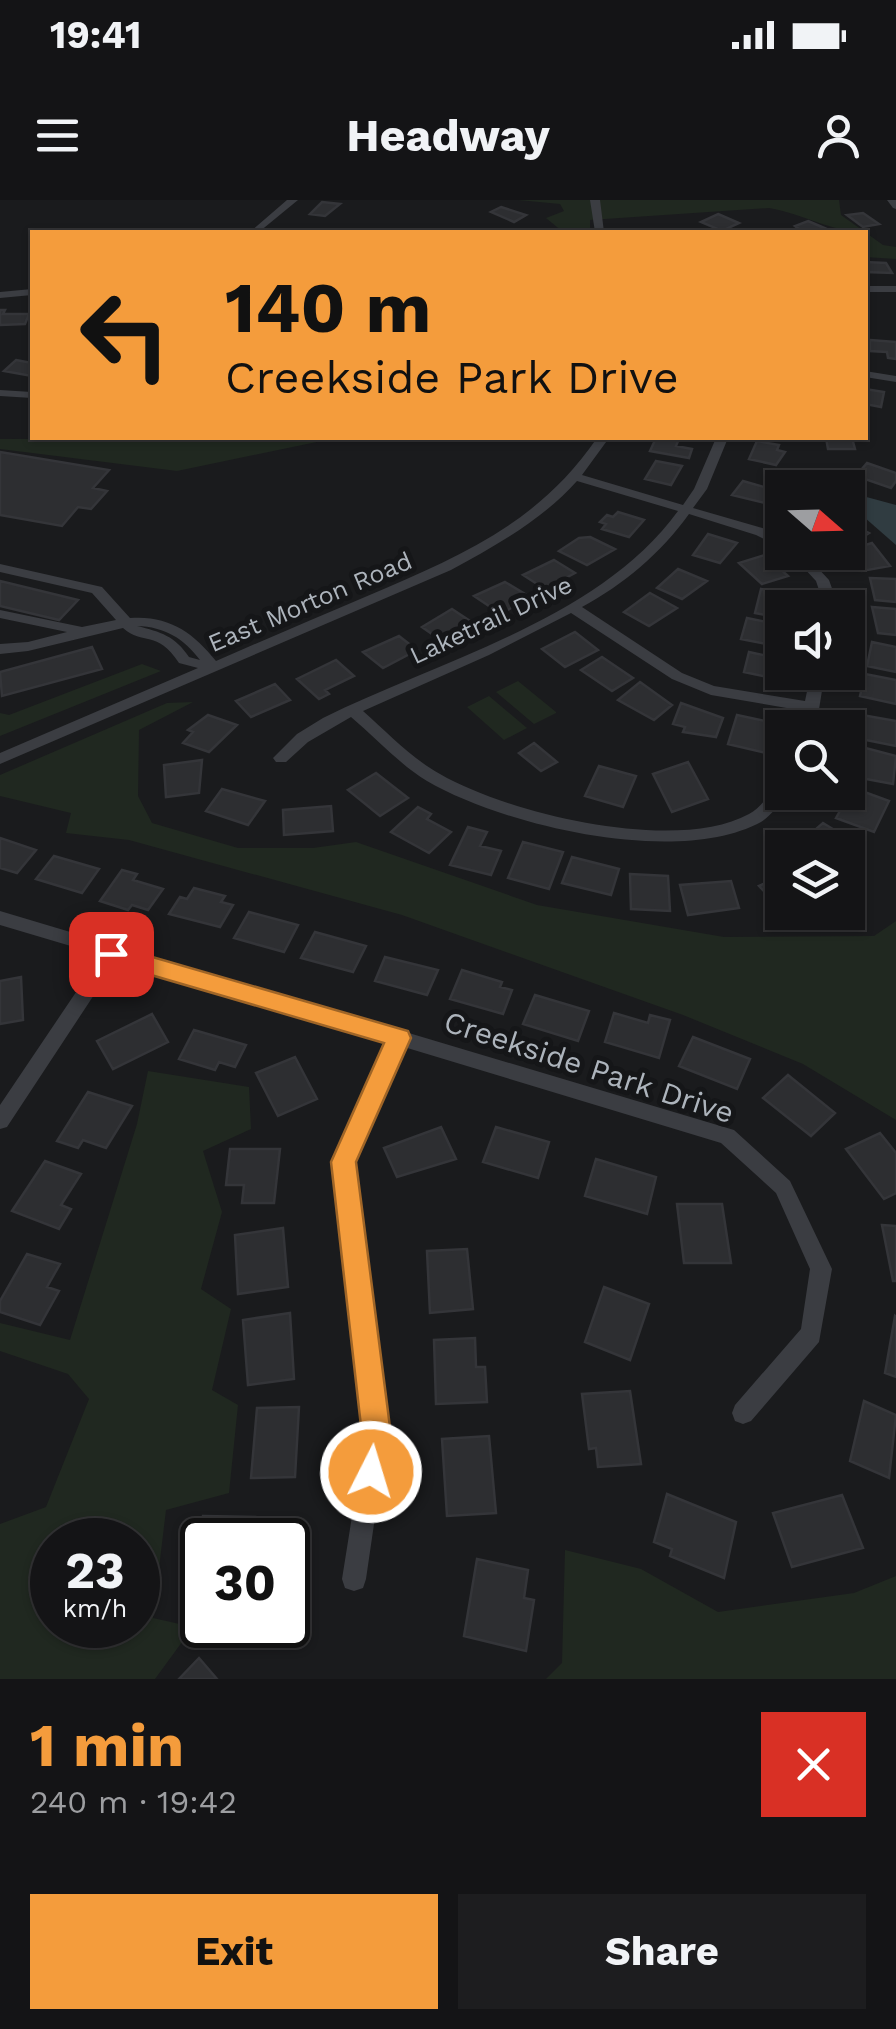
<!DOCTYPE html>
<meta charset="utf-8">
<style>
:root{--surface:#141416;--page:#1d1d1f;--text:#f1f3f6;--muted:#9d9ea1;--line:#333335;--accent:#f49c3c}
body{margin:0;font-family:"Work Sans",sans-serif;background:var(--page);color:var(--text);height:100vh;display:flex;flex-direction:column;font-size:38px;white-space:nowrap}
*{box-sizing:border-box;margin:0}
p{font-size:32px;color:var(--muted)}
.icon{flex:none;width:55px;height:55px;fill:none;stroke:currentColor;stroke-width:2;stroke-linecap:round;stroke-linejoin:round}
.map{position:relative;height:1479px;overflow:hidden}
.panel{display:flex;flex-direction:column;background:var(--surface);flex:1}
.panel>*{flex:none}
.hud{position:absolute;left:30px;top:30px;width:838px;height:210px;border-radius:0px;box-shadow:0 2px 8px #0004,0 0 0 2px var(--line);background:#f49c3c;color:#111;overflow:hidden}
.needle{width:65px;rotate:110deg}
.controls{position:absolute;left:765px;top:270px;display:grid;gap:20px}
.controls a{display:grid;place-items:center;width:100px;height:100px;border-radius:0px;background:var(--surface);box-shadow:0 2px 8px #0004,0 0 0 2px var(--line);font-size:50px}
.speed{position:absolute;left:30px;top:1318px;display:flex;gap:20px;font-size:50px;font-weight:700;text-align:center}
.speed>*{display:grid;place-content:center;width:130px;height:130px;border-radius:50%;background:var(--surface);box-shadow:0 2px 8px #0004,0 0 0 2px var(--line);line-height:1}
.speed small{font-size:25px;font-weight:400}
.speed .limit{border:5px solid #111;border-radius:15px;background:#fff;color:#111}
.pin{position:absolute;display:grid;place-items:center;width:85px;height:85px;color:#fff;margin:-42px;border-radius:20px;box-shadow:0 5px 15px #0006}
.me{position:absolute;width:110px;margin:-55px;rotate:5deg;stroke-linejoin:round;filter:drop-shadow(0 0 8px #0008)}
.turn{display:flex;align-items:center;gap:35px;height:210px;padding:0 30px;font-size:45px}
.turn .icon{width:130px;height:130px;stroke-width:2.5}
.turn b{display:block;font-size:70px;line-height:85px}
.round{display:grid;place-items:center;flex:none;width:105px;height:105px;border-radius:0px;background:var(--page)}
.head{display:flex;align-items:center;justify-content:space-between;height:170px;padding:0 30px}
h1{font-size:60px;font-weight:700;line-height:75px;color:var(--accent)}
.action{display:flex;gap:20px;margin-top:auto;padding:20px 30px}
.action a{flex:1;height:115px;border-radius:0px;background:var(--accent);color:#111;font-size:40px;font-weight:700;line-height:115px;text-align:center}
.action a+a{background:var(--page);color:var(--text)}
.status{display:flex;justify-content:space-between;align-items:center;height:70px;padding:0 50px;background:var(--surface);direction:ltr}
.status svg{height:28px;fill:currentColor}
header{display:flex;justify-content:space-between;align-items:center;height:130px;padding:0 30px;background:var(--surface);font-size:45px;font-weight:700}
.map>svg:first-child{display:block}
.green{fill:#202820;fill-rule:evenodd}
.water{fill:#303c41}
.building{fill:#2d2e31;stroke:#343539;stroke-width:2.5}
.lines{fill:none;stroke-linecap:round;stroke-linejoin:round}
.street{fill:#3b3d42;fill-rule:evenodd}
.route{fill:#f49c3c;stroke:#9f6527;stroke-width:2.5}
.labels{text-anchor:middle;dominant-baseline:central;stroke-width:10;stroke-linejoin:round;paint-order:stroke}
.far-street-label{font-size:25px;fill:#adb4bc;stroke:#151618}
.street-label{font-size:30px;fill:#adb4bc;stroke:#151618}
</style>
<div class="status"><b>19:41</b><svg viewBox="0 0 49 12"><path d="M0 12V9h3v3zM5 12V6h3v6zM10 12V3h3v9zM15 12V0h3v12zM26 1h20v11H26zM47 4h2v5h-2z"/></svg></div>
<header><svg class="icon" aria-label="menu" viewBox="0 0 24 24"><path d="M4 6h16M4 12h16M4 18h16"/></svg>Headway<svg class="icon" aria-label="person" viewBox="0 0 24 24"><circle cx="12" cy="8" r="4"/><path d="M4 21q1-7 8-7t8 7"/></svg></header>
<div class="map">
<svg width="896" height="1479" viewBox="0 0 896 1479">
<rect width="100%" height="100%" fill="#1a1b1d"/>
<path class="green" d="M518,0h321l2,15 42,30 13,2v12l-31,-2v-25c-34,0 -61,-18 -96,-24l-179,12v12h-27l-17,-14 18,-7 -4,-7z
M336,238l-159,33 -177,-22v-10z
M142,464l19,7 -161,65v-23l9,2z
M518,481l38,31v1l-22,11 -38,-32z
M489,496l38,32 -23,12 -37,-33z
M193,502l-54,28 -1,66 14,27 86,25h75l43,-6 181,63 187,32 150,-1 22,-15v199l-93,-56 -120,-49 -281,-100 -273,-75 -63,-7 5,-20 -71,-17v-21l167,-72z
M148,871l101,16 2,42 -48,22 19,61 -21,77 30,20 -19,81 26,15 -9,88 -63,17 -13,108 40,9 -38,52h-155v-155l46,-17 43,-108 -21,-25 -68,-23v-28l70,17 67,-216zM138,1340v85h-86v-85z
M565,1350l76,19 77,43 136,-19 42,-17v103h-350l16,-16z"/>
<path class="water" d="M848,292l48,13v40l-48,-42z"/>
<path class="building" d="M322,2l18,2 -15,12 -15,-2z
M501,7l25,8 -12,7 -23,-10z
M863,13l16,11 -16,3 -16,-12z
M718,14l21,9 -17,8 -21,-9z
M808,21l21,9 -26,2 -8,-6z
M865,62l21,1 6,10 -27,-1z
M0,110h5l-2,4h26l-4,10 -25,1z
M870,140l26,2v17l-8,-1 -1,-6 -17,-1z
M16,160l16,3v13l-28,-5z
M865,189l19,3 -3,15 -16,-3z
M656,238l22,3 -2,5 16,3 -3,9 -39,-7z
M826,238h26l3,11h-27z
M757,241l22,4 -2,5 8,2 -9,13 -27,-6z
M0,252l109,18 -16,18 14,3 -16,18 -13,-2 -16,19 -62,-11z
M656,261l26,5 -11,19 -26,-6z
M867,263l29,10v8l-5,7 -35,-12z
M743,281l35,10 -9,13 -37,-9z
M618,312l26,8 -15,17 -27,-8 4,-5 -6,-2 7,-7 6,2z
M848,322l21,11 -18,11z
M708,334l29,9 -17,20 -27,-8z
M590,337l25,12 -28,16 -28,-14 20,-13z
M872,343l18,23 -28,5 -20,-19z
M765,355l23,21 -26,8 -23,-21z
M554,360l21,13 -30,16 -22,-14z
M678,369l29,12 -25,18 -25,-11z
M870,378l26,1v23l-21,-2z
M0,381l78,19 -19,20 -59,-14z
M505,382l25,15 -29,17 -27,-18z
M761,389l29,5 -8,24 -27,-5z
M650,393l27,15 -28,18 -25,-14z
M872,407l24,2v26l-18,-2z
M452,409l21,14 -31,18 -20,-14z
M747,418l29,6 -3,10 9,2v11l-41,-8z
M575,432l23,18 -33,17 -23,-18z
M399,436l18,14 -34,18 -20,-16z
M872,442l24,5v25l-29,-6z
M92,447l10,22 -100,27 -2,-24z
M749,452l33,7 -5,20 -33,-7z
M602,457l31,21 -21,13 -31,-21z
M336,460l18,16 -29,14 4,4 -10,5 -22,-20z
M865,474l31,6v24l-36,-8z
M640,482l32,23 -18,15 -36,-20z
M275,484l15,16 -39,17 -15,-16z
M681,503l42,15 -7,19 -33,-5 2,-5 -12,-3z
M208,515l29,10 -28,27 -26,-9 10,-11 -5,-2z
M737,515l37,8 -8,30 -38,-9z
M862,515l34,6v25l-40,-8z
M534,543l23,19 -16,9 -22,-18z
M858,546l38,10 -3,28 -43,-8z
M202,560l-3,33 -33,4 -2,-32z
M688,562l20,37 -36,13 -19,-38z
M599,566l37,10 -13,31 -38,-11z
M376,573l32,25 -28,18 -32,-26z
M848,586l41,15 -15,31 -38,-14 10,-18 -7,-3 9,-5z
M222,589l43,12 -17,24 -42,-14z
M331,606l2,25 -49,4 -1,-25z
M418,607l13,7 -4,5 24,13 -22,21 -38,-21z
M823,623l31,19 -6,6h-54z
M468,627l19,5 -7,14 21,5 -10,24 -41,-10z
M0,638l36,12 -19,23 -17,-5z
M523,642l40,10 -14,37 -41,-11z
M54,656l45,13 -17,24 -46,-14z
M572,657l47,12 -8,26 -49,-12z
M122,670l15,4 -4,6 30,9 -15,21 -16,-5 -4,5 -28,-9z
M630,674l38,2 2,35 -39,-2z
M782,675v35l-23,-24z
M731,681l8,27 -51,7 -8,-30z
M194,688l31,8 -4,6 12,3 -13,22 -51,-13 11,-17 7,2z
M249,712l49,13 -14,27 -50,-14z
M315,732l51,14 -13,26 -52,-14z
M385,757l53,13 -11,25 -52,-14z
M462,770l40,12 -2,5 12,3 -9,24 -53,-15z
M21,777l2,43 -23,4v-43z
M535,795l54,16 -11,30 -55,-17z
M614,813l34,10 2,-8 20,5 -11,38 -54,-16z
M152,814l16,28 -55,27 -16,-28z
M194,830l52,15 -11,22 -16,-5 -4,8 -36,-11z
M693,837l57,22 -13,30 -58,-23z
M295,857l22,42 -39,17 -22,-43z
M788,875l47,38 -24,23 -48,-38z
M88,892l44,14 -26,42 -23,-8 -5,8 -21,-7z
M441,927l15,32 -59,18 -13,-29z
M496,927l53,15 -11,36 -55,-16z
M880,933l16,20v40l-12,6 -38,-50z
M230,949h50l-6,54h-32l2,-18h-18z
M596,959l60,18 -9,37 -62,-18z
M45,961l36,13 -20,31 10,4 -12,20 -47,-18z
M677,1004h45l9,59h-47z
M882,1025l14,1v55h-3z
M283,1028l5,59 -50,7 -3,-59z
M467,1049l6,60 -43,4 -3,-62z
M27,1054l33,10 -13,23 12,4 -19,34 -40,-13v-11z
M604,1087l45,17 -19,56 -45,-18z
M290,1113l4,66 -46,6 -5,-65z
M895,1116l1,1v60l-11,-4z
M475,1138l1,29h9l2,35 -51,2 -2,-64z
M630,1191l11,73 -43,3 -2,-19 -7,1 -7,-55z
M864,1201l32,14 -7,63 -39,-17z
M299,1207l-4,70 -44,1 6,-70z
M489,1236l7,77 -49,3 -5,-77z
M667,1294l69,28 -12,56 -54,-22 2,-7 -18,-7z
M842,1295l21,53 -71,19 -19,-54z
M203,1316l52,1 -3,23h-50v58h-3l2,-20h-6z
M477,1359l51,11 -4,28 10,2 -8,51 -62,-15z
M199,1458l18,21h-38z"/>
<g class="lines">
<path class="street" d="M287,0h11l-39,32h-9z
M590,0h10l4,32h-9z
M887,0h9v9l-3,-1z
M865,86h31v6h-31z
M32,89v6l-32,3v-6z
M865,171l31,5v6l-31,-5z
M0,190l32,2v6l-32,-2z
M597,238h12l-27,37 101,30 11,-16 22,-51h12l-21,51 -14,19 73,21 16,10v9l-26,-13 -67,-21c-28,39 -66,71 -107,93l100,66 32,13 91,15 6,-29h14l-9,56h-15l3,-17 -93,-16 -39,-16 -101,-66 -82,42 -126,56c25,22 48,47 77,63 69,40 236,80 309,40 11,-6 19,-18 27,-27l6,-1v6h7l-1,3c-9,9 -17,21 -27,27 -83,45 -257,4 -334,-41 -28,-17 -51,-43 -76,-64l-43,25 -22,20h-10l-3,-4 24,-24 26,-16c116,-58 276,-98 355,-207l-101,-30c-35,39 -80,64 -126,89l-451,194v-11l198,-85 -19,-5c-22,-34 -36,-17 -56,-35l-95,23 -28,3v-10l28,-2 39,-10 -67,-14v-8l82,17 34,-7 -24,-27 -92,-21v-8l102,23 28,31c38,-3 63,14 86,43 50,-22 100,-43 149,-64 95,-41 172,-72 232,-159zM137,426c28,1 46,12 63,34l-11,-3c-14,-21 -28,-25 -52,-31z
M789,352h14l26,28 10,28h-14l-9,-27z
M0,711l734,219 56,51 42,88 -13,73 -68,79 -8,3 -8,-3 -3,-8 3,-8 66,-76 9,-60 -34,-76 -55,-50 -317,-96 -51,115 34,273 -21,144 -3,9 -9,3 -9,-3 -3,-9 23,-144 -32,-273 55,-120 -271,-82 -110,167 -7,2v-24l101,-150 -101,-30z"/>
</g>
<path class="route" d="M111,745l297,86 3,7 -55,124 35,273 -9,47 -11,5 -11,-5 -4,-10 6,-37 -31,-273 53,-119 -281,-82v-13z"/>
<g class="labels">
<g class="far-street-label">
<text transform="translate(310 402) rotate(-23)">East Morton Road</text>
<text transform="translate(491 420) rotate(-25)">Laketrail Drive</text>
</g>
<g class="street-label">
<text transform="translate(589 867) rotate(18)">Creekside Park Drive</text>
</g>
</g>
</svg>
<div class="controls">
<a><svg class="needle" viewBox="-14 -14 28 28"><path d="M0-13l5 13h-10z" fill="#e53935"/><path d="M0 13l5-13h-10z" fill="#9d9ea1"/></svg></a>
<a><svg class="icon" aria-label="sound" viewBox="0 0 24 24"><path d="M4 9h4l5-4v14l-5-4H4zM17 9q2 3 0 6"/></svg></a>
<a><svg class="icon" aria-label="search" viewBox="0 0 24 24"><circle cx="10" cy="10" r="6"/><path d="M15 15l6 6"/></svg></a>
<a><svg class="icon" aria-label="layers" viewBox="0 0 24 24"><path d="M12 4l9 5-9 5-9-5zM3 14l9 5 9-5"/></svg></a>
</div>
<div class="speed"><div>23<small>km/h</small></div><div class="limit">30</div></div>
<div class="pin" style="left:111px;top:754px;background:#d93025"><svg class="icon" aria-label="arrive" viewBox="0 0 24 24"><path d="M6 21V4h12l-3 4 3 4H6"/></svg></div>
<svg class="me" style="left:371px;top:1272px" viewBox="-20 -20 40 40"><circle r="17" fill="#f49c3c" stroke="#fff" stroke-width="3"/><path d="M0-11L8 9 0 5-8 9z" fill="#fff"/></svg>
<div class="hud">
<div class="turn"><svg class="icon" aria-label="left" viewBox="0 0 24 24"><path d="M17 20v-9H6M10 6l-5 5 5 5"/></svg><div><b>140 m</b>Creekside Park Drive</div></div>
</div>
</div>
<section class="panel">
<div class="head"><div><h1>1 min</h1><p>240 m · 19:42</p></div><a class="round" style="background:#d93025;color:#fff"><svg class="icon" aria-label="close" viewBox="0 0 24 24"><path d="M6 6l12 12M18 6L6 18"/></svg></a></div>
<div class="action"><a>Exit</a><a>Share</a></div>
</section>
